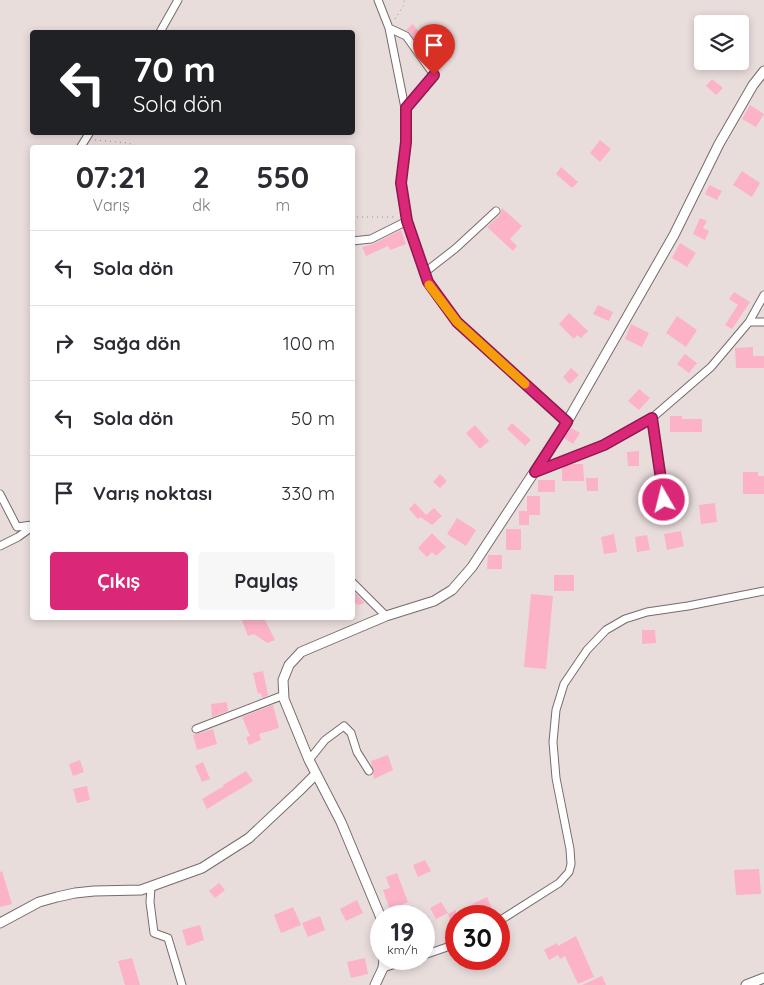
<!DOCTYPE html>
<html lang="tr">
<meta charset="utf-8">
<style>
:root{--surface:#fff;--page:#f7f7f7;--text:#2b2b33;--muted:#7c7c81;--line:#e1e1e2;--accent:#db2777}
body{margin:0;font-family:Quicksand,sans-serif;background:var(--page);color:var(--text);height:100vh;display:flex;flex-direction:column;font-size:19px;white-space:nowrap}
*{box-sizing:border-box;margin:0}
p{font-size:16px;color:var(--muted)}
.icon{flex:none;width:28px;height:28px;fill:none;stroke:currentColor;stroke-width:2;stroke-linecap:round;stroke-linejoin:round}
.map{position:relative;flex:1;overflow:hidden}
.sheet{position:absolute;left:30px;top:145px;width:325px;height:475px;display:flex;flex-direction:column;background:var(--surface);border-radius:5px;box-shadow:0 2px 8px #0003}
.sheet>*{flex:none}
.hud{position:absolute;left:30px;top:30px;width:325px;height:105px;border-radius:5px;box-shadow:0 2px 8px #0003;background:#202124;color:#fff;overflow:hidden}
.controls{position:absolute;left:694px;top:15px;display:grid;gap:10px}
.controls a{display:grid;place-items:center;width:55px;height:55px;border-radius:5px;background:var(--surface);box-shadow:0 2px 8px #0003;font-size:25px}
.speed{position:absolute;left:370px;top:905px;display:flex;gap:10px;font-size:25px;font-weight:700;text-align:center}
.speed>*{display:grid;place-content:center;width:65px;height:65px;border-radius:50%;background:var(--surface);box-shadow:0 2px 8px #0003;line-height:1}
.speed small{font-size:12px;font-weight:400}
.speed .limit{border:8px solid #d22;background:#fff;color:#111}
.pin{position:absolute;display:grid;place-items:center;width:42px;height:42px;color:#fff;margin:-51px -21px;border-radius:50% 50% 50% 0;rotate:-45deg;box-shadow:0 0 5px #0007}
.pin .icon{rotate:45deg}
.me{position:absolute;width:55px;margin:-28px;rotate:352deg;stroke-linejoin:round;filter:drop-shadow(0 0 4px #0008)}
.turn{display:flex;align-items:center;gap:18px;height:105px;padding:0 20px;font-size:22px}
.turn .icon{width:65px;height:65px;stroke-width:2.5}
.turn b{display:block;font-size:35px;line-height:42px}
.eta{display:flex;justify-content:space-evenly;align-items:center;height:85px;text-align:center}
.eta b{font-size:30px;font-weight:700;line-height:35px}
.cta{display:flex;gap:10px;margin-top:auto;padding:10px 20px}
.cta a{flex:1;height:58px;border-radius:5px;background:var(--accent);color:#fff;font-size:20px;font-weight:700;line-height:58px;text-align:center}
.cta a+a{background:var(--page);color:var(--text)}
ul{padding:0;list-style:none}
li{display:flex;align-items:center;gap:15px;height:75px;padding:0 20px;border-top:1px solid var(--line)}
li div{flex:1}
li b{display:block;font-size:19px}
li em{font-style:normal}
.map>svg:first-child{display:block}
.building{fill:#fcb2c7}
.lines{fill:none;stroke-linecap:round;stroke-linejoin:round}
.minor-casing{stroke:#766c6b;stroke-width:9}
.tertiary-casing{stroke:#766c6b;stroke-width:11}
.path{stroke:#968e8d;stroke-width:1;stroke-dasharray:1 4;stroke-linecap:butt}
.minor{stroke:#fff;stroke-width:7}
.tertiary{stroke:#fff;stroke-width:9}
.route-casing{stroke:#8e194d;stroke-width:12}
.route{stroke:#db2777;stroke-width:9}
.slow{stroke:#f59e0b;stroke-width:9}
</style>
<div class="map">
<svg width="764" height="985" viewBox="0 0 764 985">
<rect width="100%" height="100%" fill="#e9dddc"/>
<path class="building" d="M413,24l7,10 5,-4 12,16 3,-2 6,7 -15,11 -21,-29 -4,-3z
M712,79l11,9 -7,7 -10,-9z
M750,105l14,9 -8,13 -14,-8z
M600,140l11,9 -11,13 -10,-9z
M561,167l17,15 -6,6 -16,-14z
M742,171l18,12 -8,14 -19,-12z
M709,185l13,6 -5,9 -12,-6z
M502,208l20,18 -12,13 7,7 -4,5 -26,-24 13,-12z
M700,218l7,3 -4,7 6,3 -4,9 -12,-6z
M401,230l5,14 -16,6 -2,-4 -22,10 -4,-9 11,-3z
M680,243l16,10 -9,14 -15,-9z
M734,292l16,10 -18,27 -7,-4 13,-20 -9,-6z
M598,305l15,7 -4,9 -16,-7z
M569,313l19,18 -7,7 -4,-3 -3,4 -15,-15z
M677,316l20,14 -11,17 -20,-14z
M631,324l18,9 -7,14 -17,-8z
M753,347v9h11v12h-28l-1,-20z
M685,354l12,9 -8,10 -12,-9z
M571,368l8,7 -9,9 -7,-7z
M639,389l11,9 -11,12 -11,-9z
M670,416h12v3h20v13h-32z
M512,423l19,17 -6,6 -18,-17z
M475,425l14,16 -9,8 -14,-16z
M571,428l9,5 -7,11 -9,-6z
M639,451v15h-11l-1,-14z
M568,464h15l1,17h-22v-14z
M743,472h15v4h6v18h-21z
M440,474l7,7 -7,7 -7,-6z
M586,478h12v13h-11z
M538,480h17v12h-17z
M527,496h13v19h-11v10h-10v-14h8z
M415,503l11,12 8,-7 8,8 -10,9 -12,-8 -2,2 -9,-10z
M715,503l2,19 -16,2 -2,-19z
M457,518l19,12 -10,16 -19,-12z
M506,529h15v21h-15z
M681,531l3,15 -17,4 -3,-16z
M432,533l14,14 -10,9 -4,-4 -5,5 -9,-9z
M614,534l3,18 -13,2 -3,-17z
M647,535l3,15 -13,2 -2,-15z
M488,555h14v14h-15z
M554,575h20v16h-20z
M352,590l13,13 -7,2 -6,-5z
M531,594l22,2 -7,73 -22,-2z
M241,618h23l11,22 -8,3 -13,-9 -6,2z
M642,630h13l1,13 -14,1z
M263,671l5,24 -6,3 -1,-5 -3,1 -5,-21z
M227,702l1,9 -16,6 -1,-13z
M273,705l6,23 -20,6 2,6 -12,5 -3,-8 4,-1 -8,-19z
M213,729l4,15 -20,6 -4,-15z
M388,755l5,15 -19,9 -3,-18z
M80,760l4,12 -11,4 -4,-12z
M203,762l7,17 -8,3 -7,-16z
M246,771l7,10 -46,28 -5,-10 22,-13 -1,-1z
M87,786l3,14 -13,3 -4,-14z
M425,860l6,11 -13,6 -5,-12z
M759,869l2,25 -25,1 -2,-25z
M2,871l10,33 -12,3v-35z
M397,873l11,29 -7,3 4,11h-18l-2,-4 5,-2 -7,-20 7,-2 -4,-11z
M219,883l6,7 -10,8 -6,-7z
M487,897l7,16 -12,3 -2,-6 -5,2 -3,-8z
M357,900l6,13 -17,8 -6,-12z
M441,902l7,11 -12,6 -6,-11z
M293,907l8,18 -20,8 -7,-18z
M456,910v23l-8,-19z
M320,916l5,14 -17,7 -6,-14z
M200,925l4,15 -17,6 -5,-16z
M576,936l18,41 -16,7 -13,-28 -5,3 -2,-4 -9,5 -5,-10 13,-7 1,3z
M132,958l8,27h-15l-7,-24z
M365,958l3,16 -17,4 -4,-16z
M602,976l4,9h-24z"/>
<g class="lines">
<g class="minor-casing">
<path id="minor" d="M378,0l11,28 16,80 1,34 -5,41 6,38 21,61 29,40 110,100
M389,28l17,8 28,39 -29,33
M160,32l18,-32
M80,148l10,-16
M352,241l19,-2 36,-18
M424,273l32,-25 40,-37
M749,322h15
M652,418l12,82
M535,472l68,-27 49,-27 59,-51 38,-45 15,-27
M0,494l17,33 15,-2
M0,546l18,-9 14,-10
M352,582l34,34
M196,729l88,-34
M309,760l16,-20 19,-14 7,7 6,19 12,19
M151,887l-1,15 4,31 14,5 14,47
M499,921l60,-38 10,-11 2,-8 -1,-15 -14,-71 -3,-36 3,-32 8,-26 23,-34 19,-20 19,-11 22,-7 41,-6 76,-15
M424,955l32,-11
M383,968l29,-9"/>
</g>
<g class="tertiary-casing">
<path id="tertiary" d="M381,918l-40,-96 -32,-62 -25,-61 -1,-19 6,-15 12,-13 85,-36 48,-15 18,-11 20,-23 95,-145 107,-187 45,-91 34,-59 11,-14
M0,923l39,-21 18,-5 18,-4 19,-2 47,-1 61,-22 47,-30 50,-47 17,-17
M375,985l8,-17 1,-9
M746,985l18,-7"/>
</g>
<path class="path" d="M395,19l9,-14v-5
M95,140l33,3 14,5
M352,217h45"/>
<use href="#minor" class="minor"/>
<use href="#tertiary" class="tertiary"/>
</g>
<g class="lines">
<g class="route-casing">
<path id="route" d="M434,75l-28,33v34l-5,41 6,38 21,61 29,40 110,100 -32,50 69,-27 48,-27 12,82"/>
</g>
<use href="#route" class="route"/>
<path class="slow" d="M429,285l28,37 68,62"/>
</g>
</svg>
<div class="controls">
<a><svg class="icon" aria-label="layers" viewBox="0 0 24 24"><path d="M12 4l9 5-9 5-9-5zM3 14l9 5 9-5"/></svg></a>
</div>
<div class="speed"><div>19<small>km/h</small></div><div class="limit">30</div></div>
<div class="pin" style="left:434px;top:75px;background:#d93025"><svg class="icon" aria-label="arrive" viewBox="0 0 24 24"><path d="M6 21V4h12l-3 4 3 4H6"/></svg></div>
<svg class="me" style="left:664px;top:500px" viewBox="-20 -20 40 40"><circle r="17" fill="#db2777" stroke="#fff" stroke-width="3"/><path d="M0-11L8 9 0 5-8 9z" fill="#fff"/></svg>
<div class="hud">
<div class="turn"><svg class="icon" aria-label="left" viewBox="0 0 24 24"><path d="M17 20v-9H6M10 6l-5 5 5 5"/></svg><div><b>70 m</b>Sola dön</div></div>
</div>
<section class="sheet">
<div class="eta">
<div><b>07:21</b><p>Varış</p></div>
<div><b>2</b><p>dk</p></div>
<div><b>550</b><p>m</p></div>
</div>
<ul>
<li><svg class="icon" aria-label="left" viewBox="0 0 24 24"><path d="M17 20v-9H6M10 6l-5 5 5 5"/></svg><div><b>Sola dön</b></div><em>70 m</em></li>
<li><svg class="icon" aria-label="right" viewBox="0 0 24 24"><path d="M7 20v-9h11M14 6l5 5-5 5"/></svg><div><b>Sağa dön</b></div><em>100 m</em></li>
<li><svg class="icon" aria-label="left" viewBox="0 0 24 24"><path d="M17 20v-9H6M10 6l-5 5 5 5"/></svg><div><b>Sola dön</b></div><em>50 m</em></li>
<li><svg class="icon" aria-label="arrive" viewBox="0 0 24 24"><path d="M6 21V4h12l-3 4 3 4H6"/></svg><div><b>Varış noktası</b></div><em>330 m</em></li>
</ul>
<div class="cta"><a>Çıkış</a><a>Paylaş</a></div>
</section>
</div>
